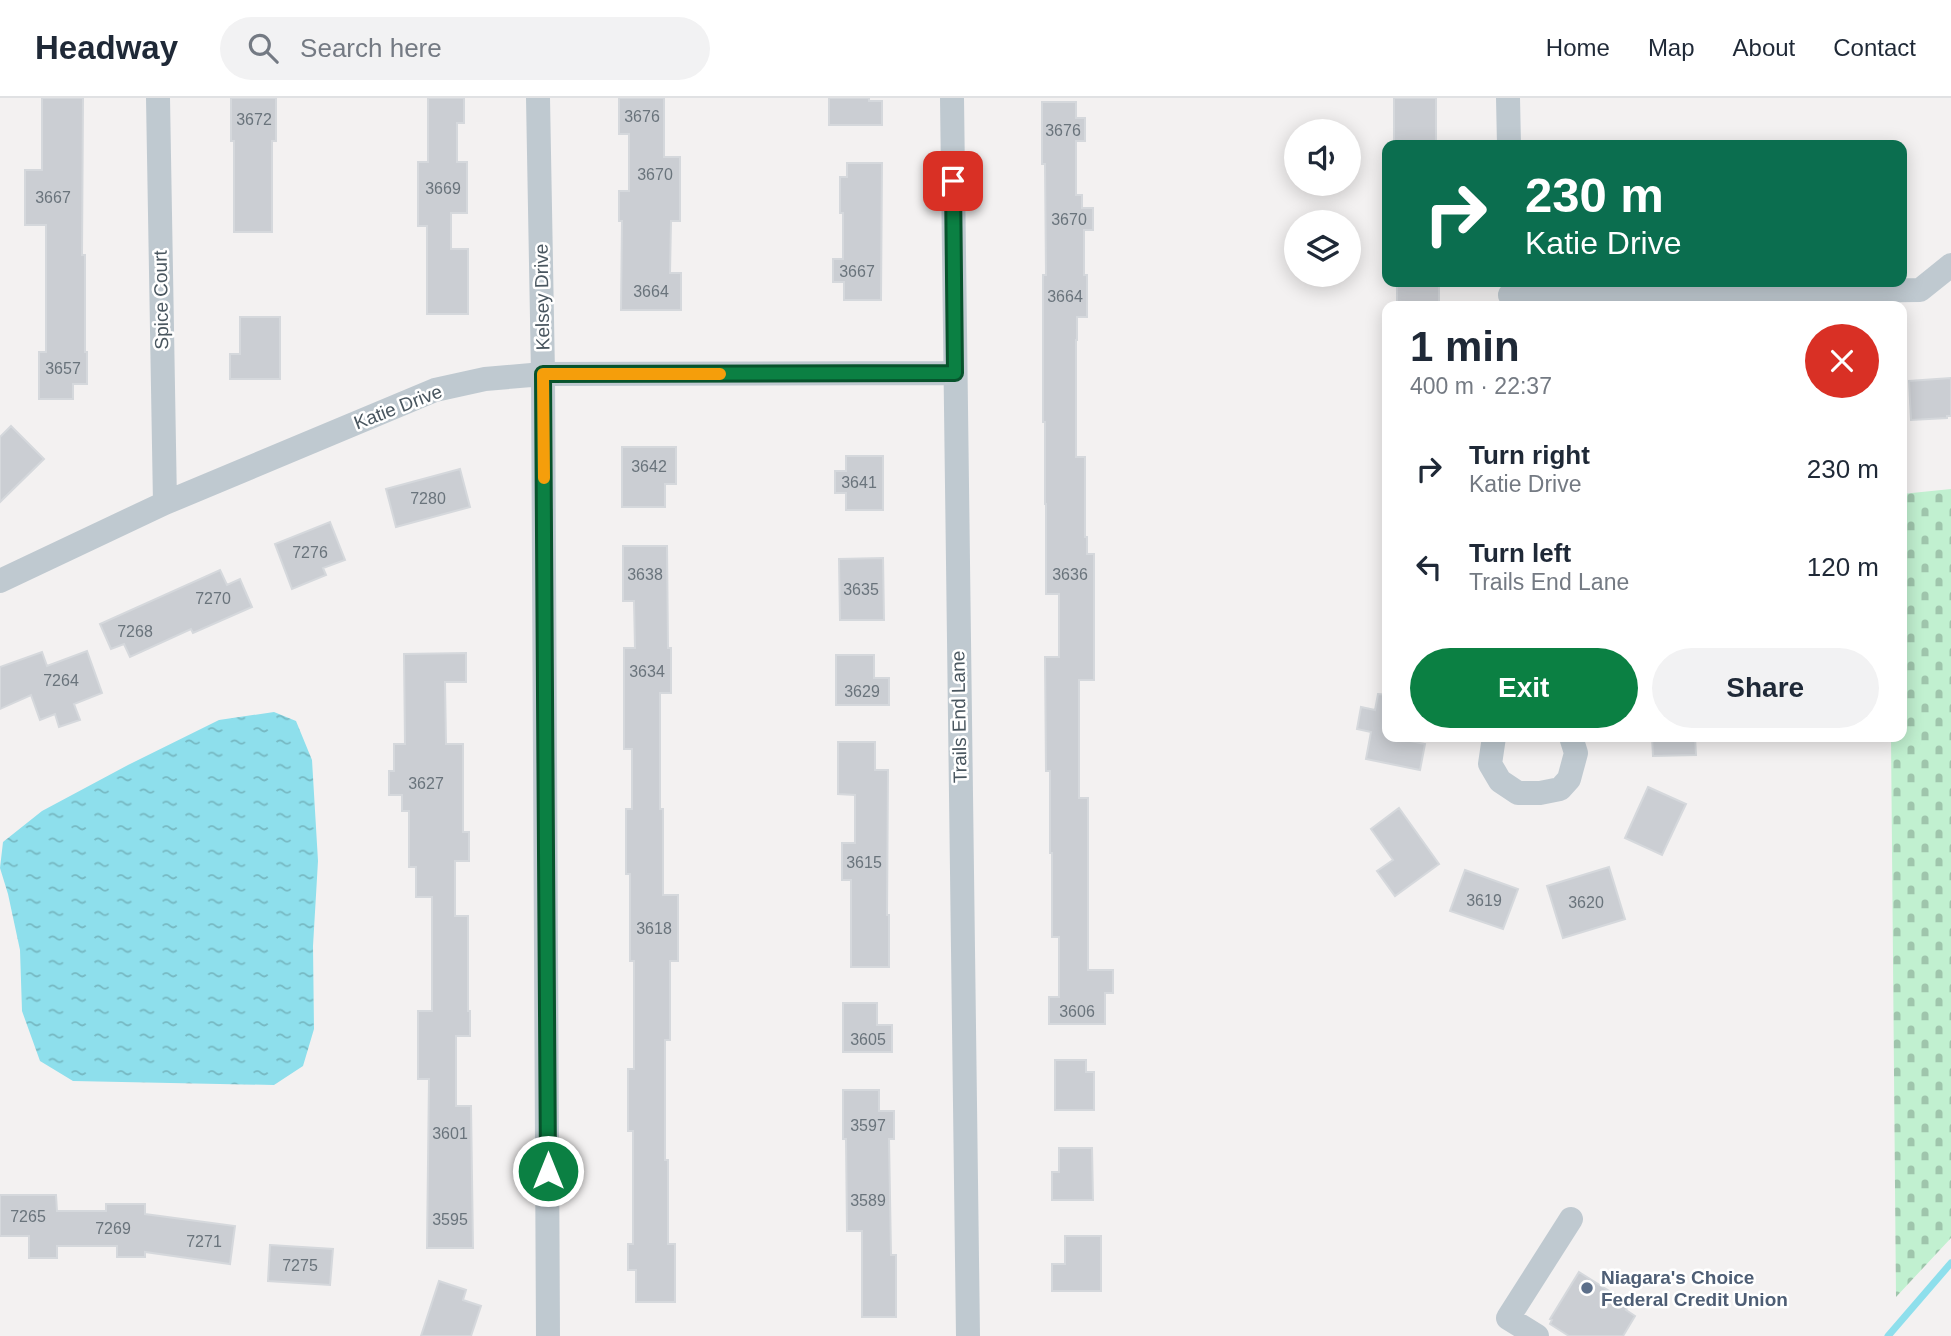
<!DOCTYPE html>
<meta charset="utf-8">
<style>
:root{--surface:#fff;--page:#f2f2f3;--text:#1f2937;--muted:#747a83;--line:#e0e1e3;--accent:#0b8043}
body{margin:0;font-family:Arial,sans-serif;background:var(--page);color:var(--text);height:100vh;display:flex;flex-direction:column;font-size:26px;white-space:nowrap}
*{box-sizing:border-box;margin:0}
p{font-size:23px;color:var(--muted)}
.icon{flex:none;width:38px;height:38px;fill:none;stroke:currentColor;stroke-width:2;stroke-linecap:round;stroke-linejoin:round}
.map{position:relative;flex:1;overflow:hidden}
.sheet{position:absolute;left:1382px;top:203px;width:525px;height:441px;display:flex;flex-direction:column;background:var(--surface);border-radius:14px;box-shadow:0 4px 18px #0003}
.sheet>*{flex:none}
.hud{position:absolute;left:1382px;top:42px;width:525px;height:147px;border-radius:14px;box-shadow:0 4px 18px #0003;background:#0b6e4f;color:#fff;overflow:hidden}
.fabs{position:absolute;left:1284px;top:21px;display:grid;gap:14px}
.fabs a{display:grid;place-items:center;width:77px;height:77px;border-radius:50%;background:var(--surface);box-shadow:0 4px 18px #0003;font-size:35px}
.pin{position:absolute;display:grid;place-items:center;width:60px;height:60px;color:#fff;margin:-30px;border-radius:14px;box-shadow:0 4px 10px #0006}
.me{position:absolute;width:77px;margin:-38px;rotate:0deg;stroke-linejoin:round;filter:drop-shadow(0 0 5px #0008)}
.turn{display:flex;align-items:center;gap:24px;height:147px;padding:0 28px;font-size:32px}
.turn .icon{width:91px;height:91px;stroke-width:2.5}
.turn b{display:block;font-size:49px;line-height:60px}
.round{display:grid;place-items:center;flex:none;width:74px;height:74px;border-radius:37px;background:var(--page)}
.head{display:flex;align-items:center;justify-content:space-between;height:119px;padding:0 28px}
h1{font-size:42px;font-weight:800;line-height:52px}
.action{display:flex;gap:14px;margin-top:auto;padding:14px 28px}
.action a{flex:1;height:80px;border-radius:42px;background:var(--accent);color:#fff;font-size:28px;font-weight:800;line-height:80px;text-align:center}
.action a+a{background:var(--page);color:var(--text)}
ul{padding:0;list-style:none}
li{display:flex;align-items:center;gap:21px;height:98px;padding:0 28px}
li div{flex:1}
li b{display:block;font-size:26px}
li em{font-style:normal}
header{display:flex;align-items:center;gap:42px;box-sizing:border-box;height:98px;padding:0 35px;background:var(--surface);border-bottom:2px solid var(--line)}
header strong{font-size:33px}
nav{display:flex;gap:38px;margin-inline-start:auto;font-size:24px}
.search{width:490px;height:63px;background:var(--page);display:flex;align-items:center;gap:18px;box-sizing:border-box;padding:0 24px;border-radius:38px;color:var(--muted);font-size:26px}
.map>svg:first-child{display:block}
.cemetery{fill:url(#cemetery-stones)}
.water{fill:url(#water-ripples)}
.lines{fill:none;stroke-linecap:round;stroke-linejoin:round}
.stream{stroke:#8edfec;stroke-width:7}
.building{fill:#cbced3;stroke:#d5d8dc;stroke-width:2}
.minor{stroke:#bfc9d0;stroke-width:24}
.route-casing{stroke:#07532c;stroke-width:18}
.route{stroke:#0b8043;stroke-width:12}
.slow{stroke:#f59e0b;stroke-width:12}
.service-dot{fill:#5c6f8a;stroke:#fff;stroke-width:2.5}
.labels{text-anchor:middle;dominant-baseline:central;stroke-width:5;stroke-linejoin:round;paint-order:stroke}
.number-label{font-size:16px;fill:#6a747c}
.street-label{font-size:19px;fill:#49565f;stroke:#fff}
.service-label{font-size:19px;font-weight:bold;fill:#4e5e75;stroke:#fff;text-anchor:start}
</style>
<header>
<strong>Headway</strong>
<div class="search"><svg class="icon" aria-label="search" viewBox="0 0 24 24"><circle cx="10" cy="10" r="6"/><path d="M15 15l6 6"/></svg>Search here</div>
<nav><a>Home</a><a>Map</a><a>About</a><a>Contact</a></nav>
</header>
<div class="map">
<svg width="1951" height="1238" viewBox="0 0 1951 1238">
<defs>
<pattern id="cemetery-stones" width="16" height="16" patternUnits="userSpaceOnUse" patternTransform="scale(1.75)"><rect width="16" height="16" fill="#c1f0d0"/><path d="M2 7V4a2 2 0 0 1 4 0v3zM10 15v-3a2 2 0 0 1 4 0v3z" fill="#9fc5ac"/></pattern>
<pattern id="water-ripples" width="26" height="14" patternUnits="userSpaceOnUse" patternTransform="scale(1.75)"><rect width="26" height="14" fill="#8edfec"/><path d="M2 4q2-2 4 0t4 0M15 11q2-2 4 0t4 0" fill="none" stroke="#76b8c2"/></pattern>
</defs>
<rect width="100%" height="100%" fill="#f3f1f1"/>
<path class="cemetery" d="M1951,391v749l-55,59 -5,-560h11v-243z"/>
<path class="water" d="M274,614l22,9 16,39 6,101 -5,85 1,83 -11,37 -29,19 -201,-4 -33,-20 -18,-50 -2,-61 -12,-56 -8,-26 3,-26 39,-31 86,-46 91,-45z"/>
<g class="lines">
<path class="stream" d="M1888,1238l63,-73"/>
</g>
<path class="building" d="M42,0h41l-1,157h3v97h2v32h-14v15h-34v-47h7v-127h-21v-55h17z
M231,0h45v43h-4v91h-38v-91h-3z
M428,0h36v25h-7v39h10v51h-16v36h17v65h-41v-88h-9v-64h10z
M619,0h45v59h16v64h-9l-1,52h11v37h-60l1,-89h-3v-30h10v-57h-10z
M829,0h40v3h13v24h-53z
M1394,0h42v47h-42z
M1042,4h34v16h9v23h-9v54h6v13h11v22h-9v45h3v42h-10v23h-1v117h9v80h2v17h7v126h-15v118h9v172h25v23h-8v31h-56v-27h10v-60h-7v-84h-2v-82h-4l-1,-114h14v-63h-13v-90h-1v-82h-2v-147h3l-1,-111h-3z
M847,65h35l-1,137h-37v-18h-11v-23h10v-46h-3v-36h7z
M1397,184h42v24h-42z
M240,219h40v62h-50v-25h10z
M1951,280v38h-4v2l-36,2 -2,-39z
M11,328l33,33 -44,43v-65z
M622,349h54v37h-11v23h-43z
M846,358h37v54h-37v-17h-11v-22h11z
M460,371l10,38 -74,20 -10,-38z
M330,424l15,38 -22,8 3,7 -34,14 -17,-45z
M623,448h44l1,102h3v45h-11v116h3v86h15v66h-8v79h-5v120h3v84h7v58h-39v-32h-8v-26h5v-113h-5v-62h6v-108h-4v-87h-4v-65h6v-60h-8v-101h11l-1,-47h-11z
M883,460l1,62h-44l-1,-61z
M220,472l7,15 13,-6 12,28 -59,26 -2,-4 -61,28 -6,-13 -13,5 -11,-25z
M87,553l15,42 -28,11 6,16 -21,7 -4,-13 -15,6 -9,-25 -31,14v-42l42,-15 5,14z
M466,555v29h-21l1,62h17v88h6v29h-14v55h13v95h2v25h-14v70h15l2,142h-46l2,-169h-11v-68h14v-114h-16v-30h-7v-56h-7v-16h-13v-24h5v-27h11l-1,-90z
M836,557h38v23h15v27h-53z
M1378,596l10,1v42h17v3l20,4 -5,26 -54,-11 5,-27 -14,-3 4,-22 14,3z
M1652,639h43l1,18 -43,1z
M838,644h37v28h13l-1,145h2v52h-38v-87h-9v-37h13v-48l-17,-1z
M1648,689l38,17 -24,51 -37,-17z
M1399,710l40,56 -44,32 -18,-25 16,-11 -22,-31z
M1609,769l16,52 -62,19 -16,-52z
M1465,772l53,19 -15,40 -53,-18z
M843,905h34v22h15v27h-49z
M1055,962h31v12h8v38h-39z
M843,992h36v21h15v28h-5l2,116h5v62h-34v-86h-15l-1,-92h-3z
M1059,1050h33l1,52h-41v-28h7z
M0,1097h56l1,16h49v-7h39v10l90,12 -5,38 -85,-12v5h-28v-11h-60v12h-28v-22h-29z
M1065,1138h36v55h-49v-27h13z
M270,1147l63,4 -3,36 -62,-4z
M1579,1174l51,32 -4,6 9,6 -12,20h-54l-19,-12 2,-4 -2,-1z
M439,1183l27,9 -3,10 18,6 -10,30h-50z"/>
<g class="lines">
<path class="minor" d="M158,0l7,405
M538,0l5,276 5,962
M952,0l16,1238
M1508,0l1,47
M1510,197l410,-5 31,-25
M0,483l165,-78 270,-113 50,-11 58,-5 412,-1
M1494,639l-4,27 10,17 18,12h22l20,-4 9,-10 7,-26 -5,-16
M1537,1238l-29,-18 63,-99"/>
</g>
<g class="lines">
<g class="route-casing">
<path id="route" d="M548,1073l-5,-797 412,-1 -2,-192"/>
</g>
<use href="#route" class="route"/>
<path class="slow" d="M544,380l-1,-104h177"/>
</g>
<circle class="service-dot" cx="1587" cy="1190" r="7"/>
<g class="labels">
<g class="number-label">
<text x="642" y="18">3676</text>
<text x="254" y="21">3672</text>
<text x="1063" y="32">3676</text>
<text x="655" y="76">3670</text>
<text x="443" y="90">3669</text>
<text x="53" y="99">3667</text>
<text x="1069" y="121">3670</text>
<text x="857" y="173">3667</text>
<text x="651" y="193">3664</text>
<text x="1065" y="198">3664</text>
<text x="63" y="270">3657</text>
<text x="649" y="368">3642</text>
<text x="859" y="384">3641</text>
<text x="428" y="400">7280</text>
<text x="310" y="454">7276</text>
<text x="645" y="476">3638</text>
<text x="1070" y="476">3636</text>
<text x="861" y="491">3635</text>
<text x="213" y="500">7270</text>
<text x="135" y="533">7268</text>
<text x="647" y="573">3634</text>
<text x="61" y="582">7264</text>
<text x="862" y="593">3629</text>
<text x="426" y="685">3627</text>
<text x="864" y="764">3615</text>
<text x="1484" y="802">3619</text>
<text x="1586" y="804">3620</text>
<text x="654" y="830">3618</text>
<text x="1077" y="913">3606</text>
<text x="868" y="941">3605</text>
<text x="868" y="1027">3597</text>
<text x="450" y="1035">3601</text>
<text x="868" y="1102">3589</text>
<text x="28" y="1118">7265</text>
<text x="450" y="1121">3595</text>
<text x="113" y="1130">7269</text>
<text x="204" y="1143">7271</text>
<text x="300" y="1167">7275</text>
</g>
<g class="street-label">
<text transform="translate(542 199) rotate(-91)">Kelsey Drive</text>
<text transform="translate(161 202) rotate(-91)">Spice Court</text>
<text transform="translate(398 309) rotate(-21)">Katie Drive</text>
<text transform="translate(959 619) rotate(-91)">Trails End Lane</text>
</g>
<g class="service-label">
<text x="1601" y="1179">Niagara's Choice<tspan x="1601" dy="22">Federal Credit Union</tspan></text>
</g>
</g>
</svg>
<div class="fabs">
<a><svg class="icon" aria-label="sound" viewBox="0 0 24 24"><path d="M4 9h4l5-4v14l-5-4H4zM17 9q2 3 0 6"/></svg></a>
<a><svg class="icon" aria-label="layers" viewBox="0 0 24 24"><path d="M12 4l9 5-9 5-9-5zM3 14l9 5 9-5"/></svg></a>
</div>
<div class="pin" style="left:953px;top:83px;background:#d93025"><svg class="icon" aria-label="arrive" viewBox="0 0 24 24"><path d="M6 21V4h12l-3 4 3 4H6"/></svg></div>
<svg class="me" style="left:548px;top:1073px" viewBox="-20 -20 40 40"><circle r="17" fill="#0b8043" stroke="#fff" stroke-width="3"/><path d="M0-11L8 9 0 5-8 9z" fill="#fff"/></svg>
<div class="hud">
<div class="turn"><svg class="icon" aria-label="right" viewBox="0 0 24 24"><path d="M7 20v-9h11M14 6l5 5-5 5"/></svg><div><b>230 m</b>Katie Drive</div></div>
</div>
<section class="sheet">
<div class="head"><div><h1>1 min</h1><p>400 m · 22:37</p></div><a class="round" style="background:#d93025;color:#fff"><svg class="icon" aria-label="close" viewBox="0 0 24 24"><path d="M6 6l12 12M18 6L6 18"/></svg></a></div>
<ul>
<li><svg class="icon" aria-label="right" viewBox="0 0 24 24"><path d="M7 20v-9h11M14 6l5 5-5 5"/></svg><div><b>Turn right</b><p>Katie Drive</p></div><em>230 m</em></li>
<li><svg class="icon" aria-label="left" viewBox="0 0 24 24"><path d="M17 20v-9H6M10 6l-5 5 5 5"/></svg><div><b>Turn left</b><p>Trails End Lane</p></div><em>120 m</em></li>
</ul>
<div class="action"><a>Exit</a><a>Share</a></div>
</section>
</div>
